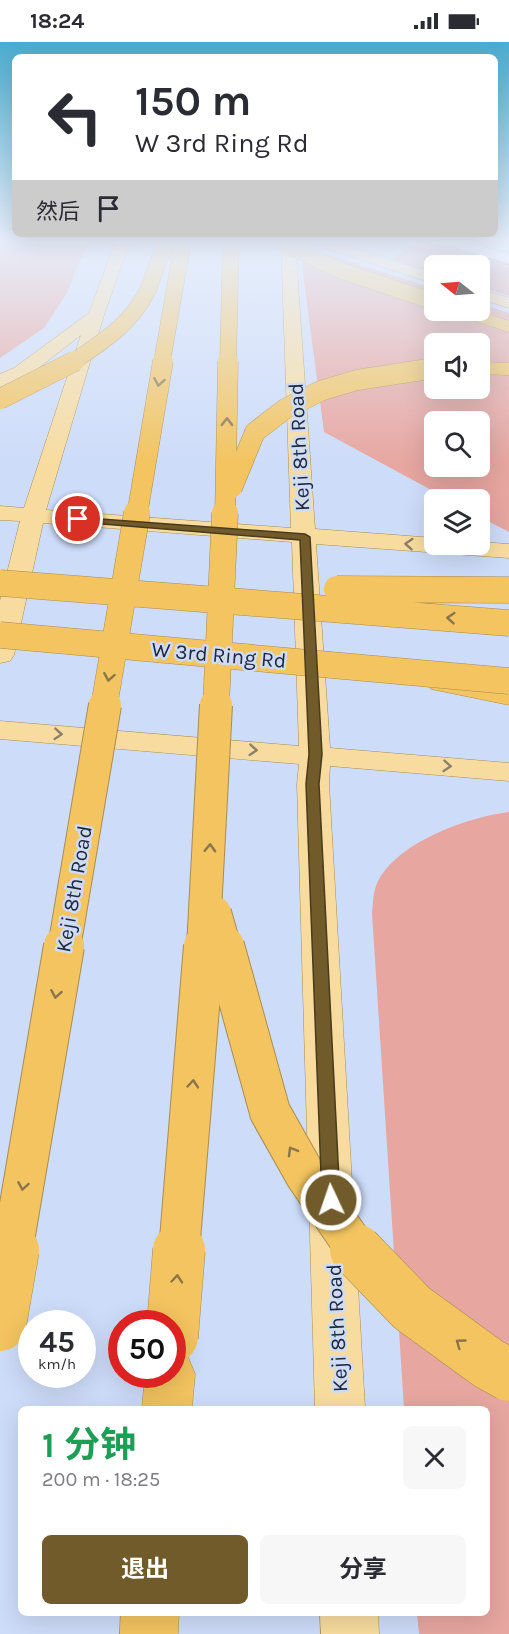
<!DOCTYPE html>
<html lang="zh">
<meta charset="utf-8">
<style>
:root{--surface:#fff;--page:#f7f7f7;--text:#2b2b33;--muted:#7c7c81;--accent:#725b2b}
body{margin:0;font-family:Karla,"Noto Sans SC",sans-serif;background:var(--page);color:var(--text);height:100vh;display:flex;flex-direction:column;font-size:22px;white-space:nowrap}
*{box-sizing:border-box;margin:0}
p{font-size:20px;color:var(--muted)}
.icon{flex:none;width:33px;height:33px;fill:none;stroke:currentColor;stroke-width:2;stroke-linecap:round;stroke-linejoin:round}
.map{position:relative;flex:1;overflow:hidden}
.sheet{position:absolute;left:18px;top:1364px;width:472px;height:210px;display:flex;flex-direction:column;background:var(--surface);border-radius:9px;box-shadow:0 6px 24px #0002}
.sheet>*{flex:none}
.banner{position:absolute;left:12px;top:12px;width:486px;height:183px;border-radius:9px;box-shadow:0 6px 24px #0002;background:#fff;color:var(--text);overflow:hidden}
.needle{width:39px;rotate:287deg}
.tools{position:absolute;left:424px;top:213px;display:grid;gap:12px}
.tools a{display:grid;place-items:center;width:66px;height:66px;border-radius:9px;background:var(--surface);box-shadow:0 6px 24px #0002;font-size:30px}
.speed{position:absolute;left:18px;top:1268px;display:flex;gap:12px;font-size:30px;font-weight:700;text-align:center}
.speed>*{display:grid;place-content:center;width:78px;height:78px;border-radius:50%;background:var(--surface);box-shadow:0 6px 24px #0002;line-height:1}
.speed small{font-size:15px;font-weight:400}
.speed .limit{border:9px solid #d22;background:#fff;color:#111}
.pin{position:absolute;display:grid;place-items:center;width:51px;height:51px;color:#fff;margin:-26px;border:3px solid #fff;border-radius:50%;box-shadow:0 2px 6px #0007}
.me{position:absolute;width:66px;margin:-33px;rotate:357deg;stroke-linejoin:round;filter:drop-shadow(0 0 4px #0008)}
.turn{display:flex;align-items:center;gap:21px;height:126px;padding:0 24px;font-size:27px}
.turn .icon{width:78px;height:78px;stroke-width:2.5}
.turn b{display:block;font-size:42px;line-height:51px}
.then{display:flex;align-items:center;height:57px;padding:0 24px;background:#0003;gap:12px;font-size:22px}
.round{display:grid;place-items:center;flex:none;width:63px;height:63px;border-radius:9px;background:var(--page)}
.head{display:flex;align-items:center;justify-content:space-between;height:102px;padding:0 24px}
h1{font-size:36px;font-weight:700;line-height:45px;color:#1e9e55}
.primary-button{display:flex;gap:12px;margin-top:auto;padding:12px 24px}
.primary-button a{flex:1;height:69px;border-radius:9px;background:var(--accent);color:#fff;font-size:24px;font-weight:700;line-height:69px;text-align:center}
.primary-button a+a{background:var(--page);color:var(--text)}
.status{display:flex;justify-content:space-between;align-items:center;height:42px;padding:0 30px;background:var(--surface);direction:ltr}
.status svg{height:16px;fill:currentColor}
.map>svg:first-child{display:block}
.green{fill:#e7a6a0;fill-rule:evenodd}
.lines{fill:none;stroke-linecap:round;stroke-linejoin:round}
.minor-casing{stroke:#566b96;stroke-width:1}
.major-casing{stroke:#a98d52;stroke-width:1}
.highway-casing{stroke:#a98d52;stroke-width:1}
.minor{fill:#fff;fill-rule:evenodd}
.major{fill:#f8dc9f;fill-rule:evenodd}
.highway{fill:#f3c45f;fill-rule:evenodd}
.highway-bridge-far5-casing{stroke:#a98d52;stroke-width:17;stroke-linecap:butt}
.highway-bridge-far4-casing{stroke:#a98d52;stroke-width:21;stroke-linecap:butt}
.highway-bridge-far3-casing{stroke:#a98d52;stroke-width:27;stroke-linecap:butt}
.highway-bridge-far2-casing{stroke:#a98d52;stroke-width:34;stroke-linecap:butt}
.highway-bridge-far1-casing{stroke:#a98d52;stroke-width:42;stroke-linecap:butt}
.highway-bridge-casing{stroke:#a98d52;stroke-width:53;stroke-linecap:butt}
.highway-bridge-far5{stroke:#f3c45f;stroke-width:16}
.highway-bridge-far4{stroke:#f3c45f;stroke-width:20}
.highway-bridge-far3{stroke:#f3c45f;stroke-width:26}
.highway-bridge-far2{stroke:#f3c45f;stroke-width:32}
.highway-bridge-far1{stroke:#f3c45f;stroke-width:40}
.highway-bridge{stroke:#f3c45f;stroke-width:52}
.oneway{stroke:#8a764d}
.oneway2{stroke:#8c826d}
.route{fill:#725b2b;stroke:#4a3b1c;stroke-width:1.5}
.labels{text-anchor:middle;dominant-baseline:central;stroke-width:5;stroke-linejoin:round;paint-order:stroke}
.street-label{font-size:21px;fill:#20283b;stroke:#cddcf9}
</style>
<div class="status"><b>18:24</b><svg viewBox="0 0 49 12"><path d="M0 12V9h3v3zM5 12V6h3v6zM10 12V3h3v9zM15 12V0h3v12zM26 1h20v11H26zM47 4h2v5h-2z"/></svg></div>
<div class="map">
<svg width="509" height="1592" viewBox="0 0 509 1592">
<rect width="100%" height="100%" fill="#cddcf9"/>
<path class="green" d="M0,199h88l-21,52 -23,35 -44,30z
M419,199h11l79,23v32l-29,-9v-21h-45v7l-43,-14z
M314,208l121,39v21h45v-6l29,9v219l-29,-15v-17l-32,-1 -124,-67 -22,-166 3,-13zM435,302h45v44h-45zM435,380h45v44h-45z
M509,770v822h-90l-2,-21 71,-1v-204h-84l-32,-495c1,-8 1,-19 4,-27 17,-43 92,-69 133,-74z"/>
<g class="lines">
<g class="minor-casing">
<path id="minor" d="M440,199h23l46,13v10l-67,-20z"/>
</g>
<g class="major-casing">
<path id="major" d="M116,199h14l-26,74 -58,195 245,18 -10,-287h14l20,288 120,9v6h45v-2l29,2v14l-193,-14 14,204 179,15v18l-179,-15 -1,18 36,624h-50l-18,-624 2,-20 -299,-25v-18l299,25 -7,-204 -249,-19 -29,132 -4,6 -10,2v-62l20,-80 -20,-1v-14l24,2 57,-173 -53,41 -28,11v-13l14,-6 75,-55z
M311,199h22l102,33v10l-122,-40z
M480,247l29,9v10l-29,-9z
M320,1570h58l1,22h-58z"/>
</g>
<g class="highway-casing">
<path id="highway" d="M451,268h26l32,11v11l-56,-18z
M480,320l29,1v12l-29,-1z
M441,633l68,12v18l-78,-16 -4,-6 4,-6z
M172,1309l16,6 7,17 -3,34h-50l3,-34h27z
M121,1570h58l-1,22h-58z"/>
</g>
<use href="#minor" class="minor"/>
<use href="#major" class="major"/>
<use href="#highway" class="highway"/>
<g class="highway-bridge-far5-casing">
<path id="highway-bridge-far5" d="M280,199l56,28 99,33
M73,320c31,-22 55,-35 74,-70 8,-17 10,-36 23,-51
M162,320l21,-121
M228,320l3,-121"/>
</g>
<g class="highway-bridge-far4-casing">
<path id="highway-bridge-far4" d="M0,357l75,-38
M232,446l23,-56 30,-23 35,-18 37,-11 78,-12
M137,473l26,-154
M225,473l3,-154"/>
</g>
<g class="highway-bridge-far3-casing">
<path id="highway-bridge-far3" d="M0,541l509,40
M337,547l172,1
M0,593l509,46
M104,664l33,-193
M216,664l9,-193"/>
</g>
<g class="highway-bridge-far2-casing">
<path id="highway-bridge-far2" d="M215,871l10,35
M64,906l41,-243
M203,906l13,-243"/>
</g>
<g class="highway-bridge-far1-casing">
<path id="highway-bridge-far1" d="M224,904l46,166 36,64 52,76
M12,1210l52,-306
M179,1210l25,-306"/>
</g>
<g class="highway-bridge-casing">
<path id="highway-bridge" d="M356,1208l56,58 77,56 20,11
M0,1283l13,-75
M172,1295l7,-87"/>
</g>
<use href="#highway-bridge-far5" class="highway-bridge-far5"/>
<use href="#highway-bridge-far4" class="highway-bridge-far4"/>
<use href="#highway-bridge-far3" class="highway-bridge-far3"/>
<use href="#highway-bridge-far2" class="highway-bridge-far2"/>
<use href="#highway-bridge-far1" class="highway-bridge-far1"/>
<use href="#highway-bridge" class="highway-bridge"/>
</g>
<defs><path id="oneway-chevron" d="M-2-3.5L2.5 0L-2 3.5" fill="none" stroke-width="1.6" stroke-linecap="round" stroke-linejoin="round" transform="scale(1.5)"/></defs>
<g class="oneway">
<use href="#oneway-chevron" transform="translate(159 340) rotate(100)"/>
<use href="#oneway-chevron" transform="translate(227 380) rotate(-89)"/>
<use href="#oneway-chevron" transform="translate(451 576) rotate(-176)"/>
<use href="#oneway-chevron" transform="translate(109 635) rotate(100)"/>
<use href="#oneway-chevron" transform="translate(210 806) rotate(-88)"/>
<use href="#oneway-chevron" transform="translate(56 952) rotate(100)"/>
<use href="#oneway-chevron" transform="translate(193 1042) rotate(-85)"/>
<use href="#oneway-chevron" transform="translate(292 1109) rotate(-120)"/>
<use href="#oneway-chevron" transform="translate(23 1144) rotate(100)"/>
<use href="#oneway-chevron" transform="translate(177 1237) rotate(-85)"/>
<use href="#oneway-chevron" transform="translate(460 1301) rotate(-144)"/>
</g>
<g class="oneway2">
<use href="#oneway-chevron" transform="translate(409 502) rotate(-176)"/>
<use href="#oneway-chevron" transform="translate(58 692) rotate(4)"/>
<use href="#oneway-chevron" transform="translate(253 708) rotate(4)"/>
<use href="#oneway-chevron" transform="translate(447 724) rotate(5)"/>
</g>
<linearGradient id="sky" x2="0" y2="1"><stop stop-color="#4bacd0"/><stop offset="0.47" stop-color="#e8effc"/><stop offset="1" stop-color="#e8effc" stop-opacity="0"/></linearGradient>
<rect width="509" height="422" fill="url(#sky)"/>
<path class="route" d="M74,475l231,17 5,3 12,217 -3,30 21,416 -2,6 -7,2 -6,-2 -3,-6 -16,-416 3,-30 -9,-214 -222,-18 -4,-1z"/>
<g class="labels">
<g class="street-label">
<text transform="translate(299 405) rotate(-93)">Keji 8th Road</text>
<text transform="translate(219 613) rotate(5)">W 3rd Ring Rd</text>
<text transform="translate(74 847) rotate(-80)">Keji 8th Road</text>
<text transform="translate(337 1286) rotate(-93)">Keji 8th Road</text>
</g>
</g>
</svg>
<div class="tools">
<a><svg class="needle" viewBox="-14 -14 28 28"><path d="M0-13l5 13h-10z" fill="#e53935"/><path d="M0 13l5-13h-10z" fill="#7c7c81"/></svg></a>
<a><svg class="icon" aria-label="sound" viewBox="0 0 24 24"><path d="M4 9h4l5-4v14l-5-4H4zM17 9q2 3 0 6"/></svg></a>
<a><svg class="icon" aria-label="search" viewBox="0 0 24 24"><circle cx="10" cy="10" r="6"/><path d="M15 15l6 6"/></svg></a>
<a><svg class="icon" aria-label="layers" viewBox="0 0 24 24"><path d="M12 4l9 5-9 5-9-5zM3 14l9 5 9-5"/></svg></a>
</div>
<div class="speed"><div>45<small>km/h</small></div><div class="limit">50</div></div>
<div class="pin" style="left:78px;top:477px;background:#d93025"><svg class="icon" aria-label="arrive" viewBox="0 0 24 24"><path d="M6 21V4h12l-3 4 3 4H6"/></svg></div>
<svg class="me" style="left:331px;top:1158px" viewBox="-20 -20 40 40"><circle r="17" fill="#725b2b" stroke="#fff" stroke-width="3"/><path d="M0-11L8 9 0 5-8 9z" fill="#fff"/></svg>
<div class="banner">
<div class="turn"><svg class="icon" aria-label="left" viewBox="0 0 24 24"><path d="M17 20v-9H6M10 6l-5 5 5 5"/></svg><div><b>150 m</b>W 3rd Ring Rd</div></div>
<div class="then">然后<svg class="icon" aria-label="arrive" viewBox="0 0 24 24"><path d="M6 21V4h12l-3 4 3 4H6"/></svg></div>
</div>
<section class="sheet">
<div class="head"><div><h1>1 分钟</h1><p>200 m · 18:25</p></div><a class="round"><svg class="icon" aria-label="close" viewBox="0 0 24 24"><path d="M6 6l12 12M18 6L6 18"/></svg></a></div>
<div class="primary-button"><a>退出</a><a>分享</a></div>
</section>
</div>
